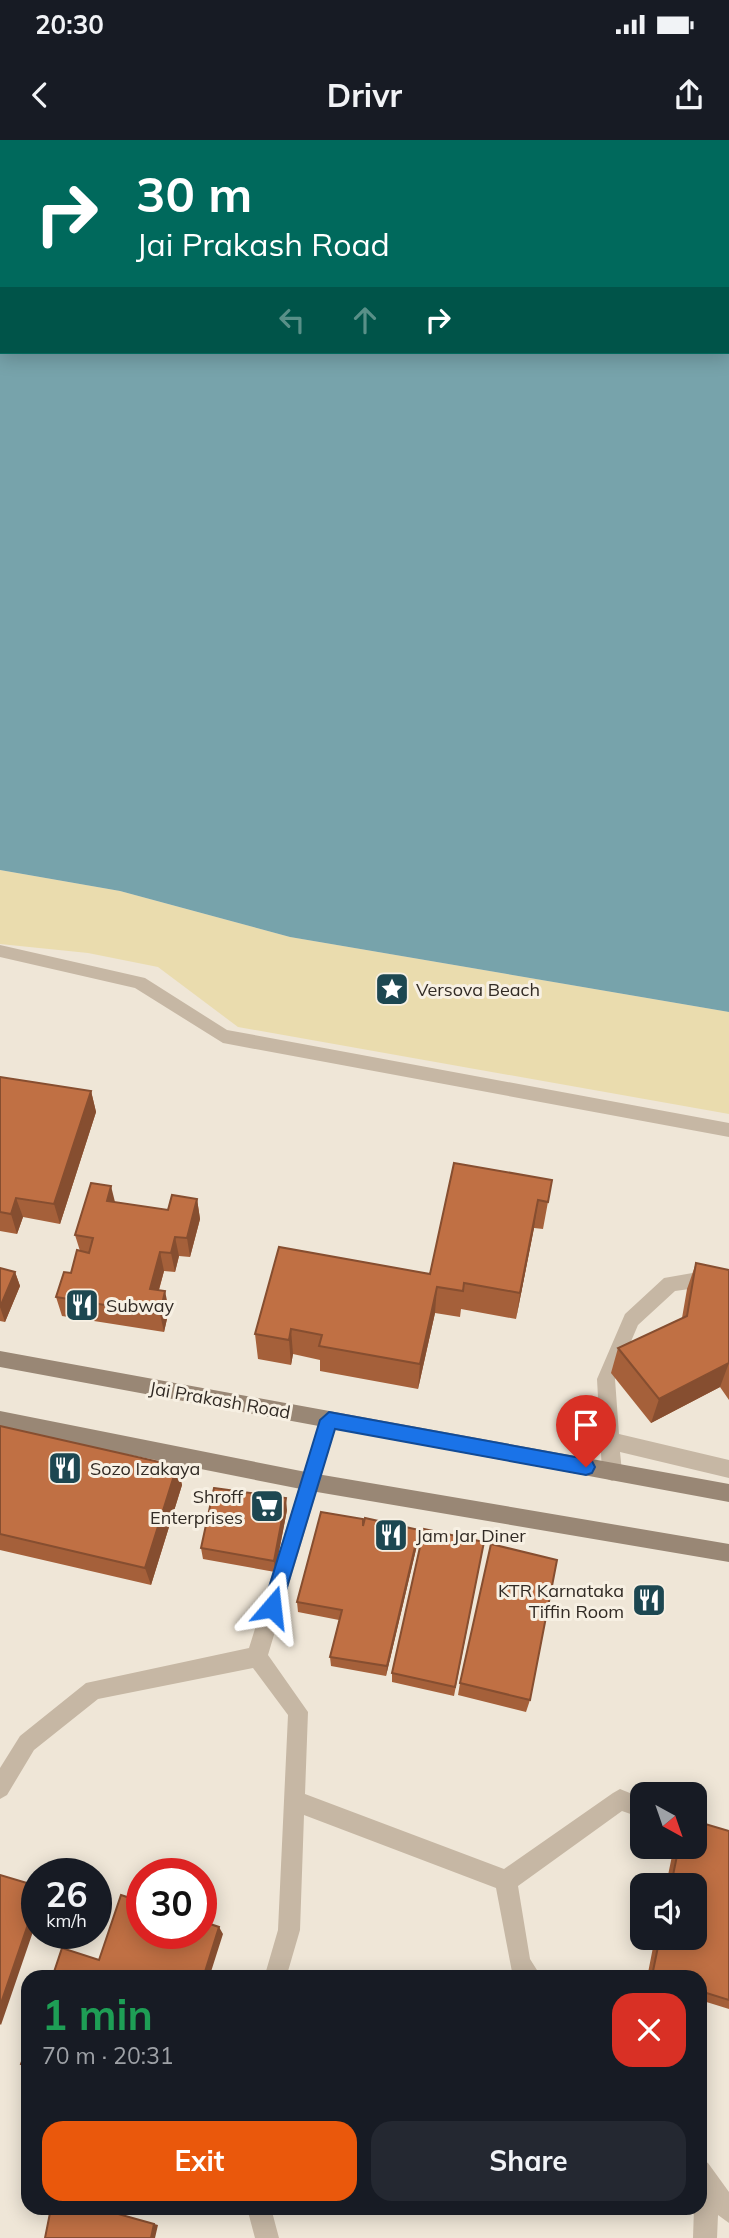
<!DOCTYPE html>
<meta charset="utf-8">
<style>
:root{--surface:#171b24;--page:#242831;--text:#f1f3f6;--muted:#9ea1a6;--accent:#ea580c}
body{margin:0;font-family:Mulish,sans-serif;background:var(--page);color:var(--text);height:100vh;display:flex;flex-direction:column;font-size:26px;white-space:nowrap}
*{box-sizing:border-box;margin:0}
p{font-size:23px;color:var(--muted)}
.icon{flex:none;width:38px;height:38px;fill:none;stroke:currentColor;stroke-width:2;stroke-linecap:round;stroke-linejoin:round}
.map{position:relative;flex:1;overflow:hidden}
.details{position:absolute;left:21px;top:1830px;width:686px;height:245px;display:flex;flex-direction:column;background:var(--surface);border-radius:21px;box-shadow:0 4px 18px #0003}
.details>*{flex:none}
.hud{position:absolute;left:0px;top:0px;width:730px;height:214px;box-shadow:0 4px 18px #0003;background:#00695c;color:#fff;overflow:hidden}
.needle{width:46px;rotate:140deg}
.buttons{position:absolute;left:630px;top:1642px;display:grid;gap:14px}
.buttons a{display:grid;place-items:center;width:77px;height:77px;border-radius:14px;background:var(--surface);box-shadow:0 4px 18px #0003;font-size:35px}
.speed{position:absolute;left:21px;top:1718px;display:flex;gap:14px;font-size:35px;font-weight:700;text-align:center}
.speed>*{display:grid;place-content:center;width:91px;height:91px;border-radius:50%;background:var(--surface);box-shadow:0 4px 18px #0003;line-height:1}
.speed small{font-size:18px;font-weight:400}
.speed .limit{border:10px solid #d22;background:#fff;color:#111}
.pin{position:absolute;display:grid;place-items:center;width:60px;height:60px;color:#fff;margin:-72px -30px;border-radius:50% 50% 50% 0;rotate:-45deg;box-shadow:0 0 7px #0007}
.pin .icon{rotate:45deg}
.me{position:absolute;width:77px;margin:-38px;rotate:17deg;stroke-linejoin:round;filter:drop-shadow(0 0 5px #0008)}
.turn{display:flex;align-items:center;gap:24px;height:147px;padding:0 21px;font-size:32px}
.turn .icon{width:91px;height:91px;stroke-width:2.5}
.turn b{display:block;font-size:49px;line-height:60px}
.lanes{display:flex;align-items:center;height:66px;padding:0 21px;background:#0003;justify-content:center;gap:35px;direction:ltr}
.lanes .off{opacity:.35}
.round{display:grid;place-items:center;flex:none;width:74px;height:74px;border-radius:21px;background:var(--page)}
.headline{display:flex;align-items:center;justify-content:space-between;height:119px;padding:0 21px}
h1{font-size:42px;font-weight:700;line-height:52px;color:#1e9e55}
.button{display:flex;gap:14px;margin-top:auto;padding:14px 21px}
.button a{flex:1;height:80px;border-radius:21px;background:var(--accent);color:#fff;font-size:28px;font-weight:700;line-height:80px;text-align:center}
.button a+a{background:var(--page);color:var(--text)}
.status{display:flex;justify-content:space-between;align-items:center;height:49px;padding:0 35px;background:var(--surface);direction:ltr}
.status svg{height:19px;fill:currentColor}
header{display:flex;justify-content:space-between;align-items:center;height:91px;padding:0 21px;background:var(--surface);font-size:32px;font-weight:700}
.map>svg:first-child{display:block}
.sand{fill:#eadcae}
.water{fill:#77a3ab;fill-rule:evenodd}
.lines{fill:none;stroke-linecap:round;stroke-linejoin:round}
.street{fill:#c6b7a4;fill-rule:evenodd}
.secondary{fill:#998775;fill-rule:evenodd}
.wall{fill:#a5603a}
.shaded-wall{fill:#864e30}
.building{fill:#c07044;stroke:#864e30;stroke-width:2}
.route{fill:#1a73e8;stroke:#114b97;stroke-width:2}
.labels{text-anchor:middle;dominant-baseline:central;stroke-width:6;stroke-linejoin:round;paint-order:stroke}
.poi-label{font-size:18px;fill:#322b25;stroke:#f7f0e3;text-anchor:start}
.street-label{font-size:18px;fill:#322b25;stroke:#f7f0e3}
</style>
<div class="status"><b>20:30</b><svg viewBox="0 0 49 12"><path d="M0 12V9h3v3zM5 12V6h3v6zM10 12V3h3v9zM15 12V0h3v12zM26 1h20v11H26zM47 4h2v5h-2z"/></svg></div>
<header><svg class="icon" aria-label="back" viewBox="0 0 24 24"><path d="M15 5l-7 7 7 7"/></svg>Drivr<svg class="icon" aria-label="share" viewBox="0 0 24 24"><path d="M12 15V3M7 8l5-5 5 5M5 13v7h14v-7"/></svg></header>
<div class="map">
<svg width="729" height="2098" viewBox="0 0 729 2098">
<rect width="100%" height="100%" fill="#efe6d7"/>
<path class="sand" d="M0,730l120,21 170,46 439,75v102l-491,-87 -80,-60 -70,-14 -88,-9z"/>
<path class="water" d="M0,0h729v872l-439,-75 -170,-46 -120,-21zM2,2h726v210h-726z"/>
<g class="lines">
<path class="street" d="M0,805l145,33 82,52 502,93v14l-506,-94 -88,-55 -135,-31z
M704,1131l25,4v16l-25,-4 -29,4 -37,34 -23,54 4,55 110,26v18l-109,-26 2,20 -3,6 -7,3 -7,-3 -3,-6 -5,-93 28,-65 39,-36z
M329,1271l7,3 2,6 -70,235 40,57 -3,82 199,75 109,-76 7,-4 22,9v20l-20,-7 -104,75 12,73 12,19h-25l-5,-6 -16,-84 -192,-73 -4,115 -14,48h-22l14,-48 10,-215 -35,-47 -155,31 -64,51 -27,45 -7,4v-31l20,-32 66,-53 163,-35 71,-228 2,-6z
M700,2019l8,4 21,29v31l-11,-8 -1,23h-24l1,-30h6z
M247,2068h24l8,30h-24z"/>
<path class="secondary" d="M0,1211l729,133v18l-729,-135z
M0,1271l311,62 418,71v18l-418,-71 -311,-62z"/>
</g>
<path class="wall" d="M0,937l91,14 5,21 -36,112 -37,-7 -6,17 -17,-3z
M552,1040l-9,49 -9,-1 -18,91 -55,-10 -1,8 -25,-4 -17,76 -98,-18v-11l-27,-6 -2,11 -33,-6 -3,-25 175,-60z
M197,1059l3,20 -10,38 -11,-1 -4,16 -11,-1 -5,19 10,20 -5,22 -102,-16 -6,-19 15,-24 9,-22 -5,-16 40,-33 53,8z
M696,1123l33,7v130l-9,-13 -69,36 -40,-50 7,-25 64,-30 5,-29z
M0,1128l15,4 5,14 -15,36 -5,-1z
M0,1286l177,40 5,19 -31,100 -151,-35z
M287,1370l-12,62 -72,-13 -2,-11z
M363,1385l56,5 -1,11 -32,135 -55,-10 -1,-9 9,-37 -41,-8 -1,-10z
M482,1413l-28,143 -62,-14v-9z
M460,1543l70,17 -4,12 -68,-17z
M729,1691v178l-29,-9v-22h-53l8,-41h40v-52h-29l8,-39h21z"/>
<path class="shaded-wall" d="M91,951l5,21 -36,112 -6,-20z
M111,1046l5,20 -9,-5z
M16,1058l7,19 -6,17 -6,-20z
M197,1059l3,20 -10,38 -3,-19z
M538,1060l-4,28 -18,91 4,-26z
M175,1097l4,19 -4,16 -4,-19z
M160,1112l4,19 -10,36 -4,-18z
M15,1132l5,14 -15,36 -5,-15z
M437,1147l-2,26 -17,76 2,-25z
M165,1151l4,19 -5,22 -4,-18z
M291,1189l2,25 -2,11 -2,-25z
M729,1223l-9,24 -69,36 8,-24z
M177,1326l5,19 -31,100 -6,-17z
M286,1358l1,12 -12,62 -1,-11z
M419,1390l-1,11 -32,135 1,-10z
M37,1758v22l-36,105 -1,-1v-18z
M219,1787l4,7 -14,44h-6z
M97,2068l61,17 -3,13h-4z"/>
<path class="building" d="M0,937l91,14 -37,113 -38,-6 -5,16 -11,-2z
M454,1023l98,17 -4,22 -10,-2 -18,93 -56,-10 -1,8 -26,-4 -17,77 -101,-18 3,-11 -31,-6 -2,11 -34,-6 24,-87 151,27z
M91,1043l20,3 -4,15 61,9 4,-15 25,4 -10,39 -12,-1 -4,16 -11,-1 -10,37 15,2 -5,23 -104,-17 8,-25 7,1 6,-23 12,3 4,-15 -18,-3z
M696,1123l33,7v93l-70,36 -41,-51 69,-32z
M0,1128l15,4 -15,35z
M0,1286l177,40 -32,102 -145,-34z
M214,1348l72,10 -12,63 -73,-13z
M321,1372l42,7v7l2,-8 54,12 -32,136 -57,-9 12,-47 -45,-8z
M424,1389l60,13 -29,145 -63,-14z
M491,1404l66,16 -27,140 -70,-17z
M695,1681l34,10v169l-29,-9v-13h-43l-5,-2 8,-39h35v-52h-24l8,-39h16z
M0,1735l37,11v12l-37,108z
M121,1755l21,7v32h59v-13l18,6 -16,51h-151l10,-30 37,12z
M28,1905v21l-7,-2z
M51,2068h46l57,16 -3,14h-106z"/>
<path class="route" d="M329,1272l257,47 6,2 3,6 -3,6 -6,2 -251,-46 -54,178 -2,7 -7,2 -6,-2 -3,-7 57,-187z"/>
<defs>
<g id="sight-square" transform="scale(1.75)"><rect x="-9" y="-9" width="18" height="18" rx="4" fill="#1d4751" stroke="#f7f0e3"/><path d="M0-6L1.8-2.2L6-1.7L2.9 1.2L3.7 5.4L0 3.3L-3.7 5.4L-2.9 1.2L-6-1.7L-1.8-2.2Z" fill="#fff"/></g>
<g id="restaurant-square" transform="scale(1.75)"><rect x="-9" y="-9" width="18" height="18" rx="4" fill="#1d4751" stroke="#f7f0e3"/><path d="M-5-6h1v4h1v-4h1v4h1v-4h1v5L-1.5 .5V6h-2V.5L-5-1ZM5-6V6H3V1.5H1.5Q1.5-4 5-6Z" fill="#fff"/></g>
<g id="supermarket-square" transform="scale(1.75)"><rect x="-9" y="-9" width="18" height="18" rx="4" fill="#1d4751" stroke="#f7f0e3"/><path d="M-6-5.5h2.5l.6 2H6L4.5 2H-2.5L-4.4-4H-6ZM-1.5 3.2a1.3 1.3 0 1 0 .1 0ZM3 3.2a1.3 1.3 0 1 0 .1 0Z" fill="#fff"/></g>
</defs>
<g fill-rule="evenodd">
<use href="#sight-square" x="392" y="849"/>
<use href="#restaurant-square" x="82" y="1165"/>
<use href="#restaurant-square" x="65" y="1328"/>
<use href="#supermarket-square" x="267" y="1366"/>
<use href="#restaurant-square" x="391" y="1395"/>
<use href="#restaurant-square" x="649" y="1460"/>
</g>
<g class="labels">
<g class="poi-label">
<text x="416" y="849">Versova Beach</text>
<text x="106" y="1165">Subway</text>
<text x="90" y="1328">Sozo Izakaya</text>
<text x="243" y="1356" text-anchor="end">Shroff<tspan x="243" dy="21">Enterprises</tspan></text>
<text x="416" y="1395">Jam Jar Diner</text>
<text x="624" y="1450" text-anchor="end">KTR Karnataka<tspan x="624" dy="21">Tiffin Room</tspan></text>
</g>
<g class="street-label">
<text transform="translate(220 1260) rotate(10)">Jai Prakash Road</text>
</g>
</g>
</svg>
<div class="buttons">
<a><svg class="needle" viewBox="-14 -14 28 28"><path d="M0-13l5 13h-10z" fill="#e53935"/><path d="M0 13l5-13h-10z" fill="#9ea1a6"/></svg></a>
<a><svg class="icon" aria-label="sound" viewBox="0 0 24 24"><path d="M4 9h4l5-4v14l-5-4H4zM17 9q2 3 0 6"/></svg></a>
</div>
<div class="speed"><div>26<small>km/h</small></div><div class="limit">30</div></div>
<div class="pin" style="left:586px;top:1327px;background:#d93025"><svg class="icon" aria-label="arrive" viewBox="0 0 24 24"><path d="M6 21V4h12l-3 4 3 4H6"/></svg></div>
<svg class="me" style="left:272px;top:1467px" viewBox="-20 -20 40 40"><path d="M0-17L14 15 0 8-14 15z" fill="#1a73e8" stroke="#fff" stroke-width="4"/></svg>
<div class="hud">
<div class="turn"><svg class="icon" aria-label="right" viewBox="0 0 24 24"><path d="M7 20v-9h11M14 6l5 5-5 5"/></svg><div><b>30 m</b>Jai Prakash Road</div></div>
<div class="lanes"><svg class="icon off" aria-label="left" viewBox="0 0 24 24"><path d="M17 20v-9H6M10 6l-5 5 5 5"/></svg><svg class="icon off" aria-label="ahead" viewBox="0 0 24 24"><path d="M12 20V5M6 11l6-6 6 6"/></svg><svg class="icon" aria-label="right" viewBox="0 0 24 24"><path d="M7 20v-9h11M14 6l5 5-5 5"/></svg></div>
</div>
<section class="details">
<div class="headline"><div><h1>1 min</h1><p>70 m · 20:31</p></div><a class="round" style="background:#d93025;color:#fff"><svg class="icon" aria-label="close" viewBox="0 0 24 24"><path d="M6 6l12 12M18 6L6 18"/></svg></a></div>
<div class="button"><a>Exit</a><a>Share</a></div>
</section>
</div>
